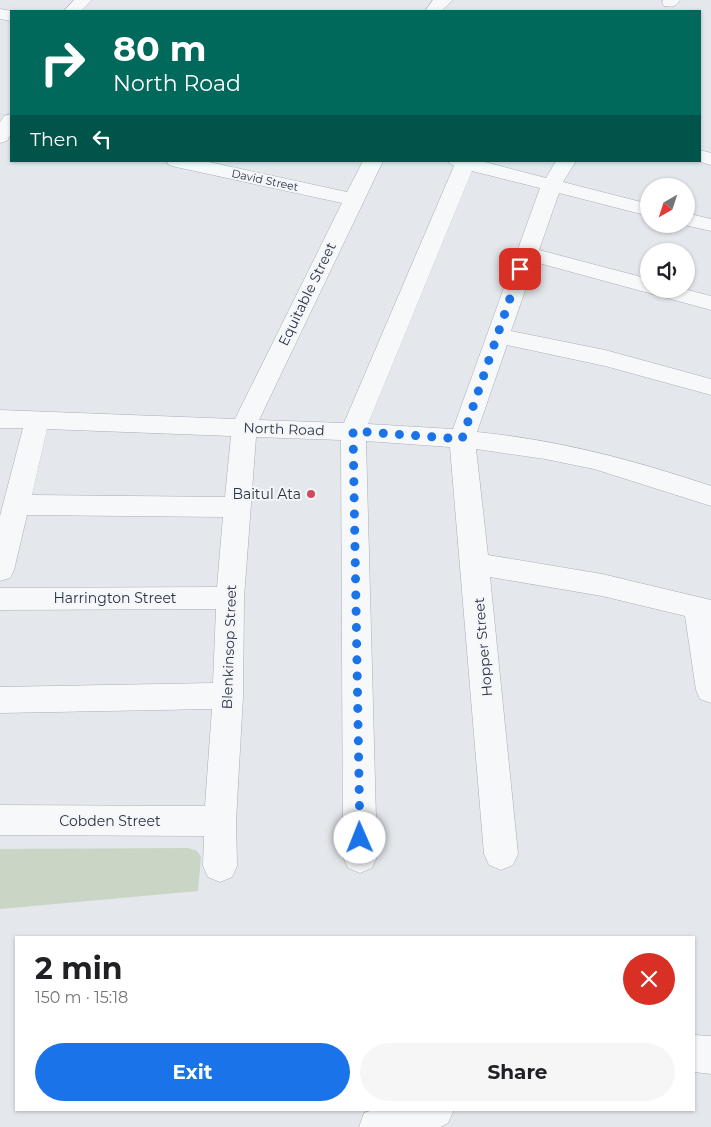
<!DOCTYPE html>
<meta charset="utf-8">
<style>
:root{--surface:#fff;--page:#f6f6f6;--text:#202124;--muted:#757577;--accent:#1a73e8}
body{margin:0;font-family:Montserrat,sans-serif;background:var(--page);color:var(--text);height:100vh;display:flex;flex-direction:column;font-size:19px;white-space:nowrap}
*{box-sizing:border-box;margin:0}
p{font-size:16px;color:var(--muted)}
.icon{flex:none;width:28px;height:28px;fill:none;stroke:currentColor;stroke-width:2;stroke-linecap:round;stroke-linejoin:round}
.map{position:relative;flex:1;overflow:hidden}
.sheet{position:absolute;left:15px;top:936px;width:680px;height:175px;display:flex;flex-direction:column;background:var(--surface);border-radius:0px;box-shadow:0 1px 4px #0004}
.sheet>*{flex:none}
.hud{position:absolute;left:10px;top:10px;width:691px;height:152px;border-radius:0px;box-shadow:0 1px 4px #0004;background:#00695c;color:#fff;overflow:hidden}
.needle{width:32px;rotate:219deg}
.tools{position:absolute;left:640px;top:178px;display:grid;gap:10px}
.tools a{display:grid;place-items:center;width:55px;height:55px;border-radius:50%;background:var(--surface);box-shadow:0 1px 4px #0004;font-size:25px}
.pin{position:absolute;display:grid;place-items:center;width:42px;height:42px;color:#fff;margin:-21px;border-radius:10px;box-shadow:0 2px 8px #0006}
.me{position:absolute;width:55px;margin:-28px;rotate:359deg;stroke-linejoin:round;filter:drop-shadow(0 0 4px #0008)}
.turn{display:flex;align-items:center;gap:18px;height:105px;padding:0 20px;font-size:22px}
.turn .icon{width:65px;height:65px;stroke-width:2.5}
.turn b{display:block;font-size:35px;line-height:42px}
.then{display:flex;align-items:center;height:48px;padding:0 20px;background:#0003;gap:10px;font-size:19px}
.round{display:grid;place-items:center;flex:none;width:52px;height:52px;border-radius:26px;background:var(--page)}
.overview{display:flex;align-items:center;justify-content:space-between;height:85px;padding:0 20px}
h1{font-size:30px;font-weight:700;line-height:38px}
.cta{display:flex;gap:10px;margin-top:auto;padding:10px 20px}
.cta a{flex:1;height:58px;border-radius:30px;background:var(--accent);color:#fff;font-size:20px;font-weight:700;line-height:58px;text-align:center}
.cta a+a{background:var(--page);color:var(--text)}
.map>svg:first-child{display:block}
.green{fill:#c9d6c5}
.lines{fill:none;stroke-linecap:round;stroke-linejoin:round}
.minor-casing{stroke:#a9aeb7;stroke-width:1}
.minor{fill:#f7f8fa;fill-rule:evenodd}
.route{stroke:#1a73e8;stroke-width:9;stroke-dasharray:0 16.2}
.poi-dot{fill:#d1495b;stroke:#f4f6f9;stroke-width:2}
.labels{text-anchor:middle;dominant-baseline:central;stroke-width:4;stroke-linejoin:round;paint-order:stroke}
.far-street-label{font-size:11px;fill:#2b3445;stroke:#f4f6f9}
.street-label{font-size:14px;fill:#2b3445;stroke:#f4f6f9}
.poi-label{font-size:14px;fill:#2b3445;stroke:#f4f6f9;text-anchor:end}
</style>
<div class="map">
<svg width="711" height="1127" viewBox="0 0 711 1127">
<rect width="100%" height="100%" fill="#e4e7ec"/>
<path class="green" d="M188,848l9,3 4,6 -3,34 -198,18v-60z"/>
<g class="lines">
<g class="minor-casing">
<path id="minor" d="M74,0h18l-11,11h-17z
M433,0h20l-12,11h-16z
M663,0h17c-4,7 -8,7 -16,6l-2,-4z
M0,9l12,2 -1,10 -11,-2z
M11,114v20l-4,7 -7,2v-21l4,-6z
M700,150l11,3v12l-14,-4h3z
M166,161h38l143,31 16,-31h20l-124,259 85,3 110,-257 -7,-5h34l65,17 10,-17h20l-13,21 86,22v12l-90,-23 -20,57 110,29v10h35l27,7v14l-176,-48 -24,69 94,19 106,29v16l-106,-29 -98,-21 -30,87c81,8 157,28 234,54v20l-117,-37 -49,-10 -69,-10 12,106 114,19 109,26v103l-11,-4 -4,-9 -11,-74 -83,-20 -112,-19 28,277 -5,11 -12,5 -12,-5 -5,-11 -34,-407 -84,-6 11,416 -5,11 -12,5 -12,-5 -5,-11 -2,-417 -85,-3 -12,161 -1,98 -7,125 1,45 -5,11 -12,5 -12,-5 -5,-11 1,-30 -204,-1v-30l205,1 7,-97 -212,4v-26l213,-4 3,-74 -216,1v-22l217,-1 6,-70 -196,-2 -13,55 -4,8 -10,3v-65l23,-88h-23v-18l235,9 107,-216 -166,-36 -7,-2zM472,171l68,17 -87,241 -85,-5zM47,429l184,7 -6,61 -193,-2z
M686,213l25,6v12l-31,-7h6z
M694,1035l17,1v38l-17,-2z
M373,1110h81l-6,13 -8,4h-81l5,-14z"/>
</g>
<use href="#minor" class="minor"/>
</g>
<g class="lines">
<path class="route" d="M360,838l-7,-407 109,8 58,-170"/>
</g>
<circle class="poi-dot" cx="311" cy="494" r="5"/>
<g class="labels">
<g class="far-street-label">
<text transform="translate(265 180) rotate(12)">David Street</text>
</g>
<g class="street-label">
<text transform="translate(307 294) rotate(-64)">Equitable Street</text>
<text transform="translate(284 429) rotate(2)">North Road</text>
<text x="115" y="598">Harrington Street</text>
<text transform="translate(229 647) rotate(-88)">Blenkinsop Street</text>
<text transform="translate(483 647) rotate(-95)">Hopper Street</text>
<text x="110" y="821">Cobden Street</text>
</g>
<g class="poi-label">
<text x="301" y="494">Baitul Ata</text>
</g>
</g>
</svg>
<div class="tools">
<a><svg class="needle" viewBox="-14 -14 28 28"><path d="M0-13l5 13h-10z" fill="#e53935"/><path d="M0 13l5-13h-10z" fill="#757577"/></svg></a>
<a><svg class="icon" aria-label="sound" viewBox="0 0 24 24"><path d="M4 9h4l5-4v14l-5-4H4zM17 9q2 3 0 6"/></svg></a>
</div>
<div class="pin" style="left:520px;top:269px;background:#d93025"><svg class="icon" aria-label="arrive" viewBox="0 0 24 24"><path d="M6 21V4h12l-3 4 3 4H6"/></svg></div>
<svg class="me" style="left:360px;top:838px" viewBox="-20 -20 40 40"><circle r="19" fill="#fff"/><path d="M0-13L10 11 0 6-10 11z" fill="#1a73e8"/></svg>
<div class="hud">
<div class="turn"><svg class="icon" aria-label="right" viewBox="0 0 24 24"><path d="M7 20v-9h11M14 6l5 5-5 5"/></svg><div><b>80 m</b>North Road</div></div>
<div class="then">Then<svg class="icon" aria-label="left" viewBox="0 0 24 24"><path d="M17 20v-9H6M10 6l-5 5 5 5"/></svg></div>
</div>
<section class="sheet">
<div class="overview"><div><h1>2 min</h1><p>150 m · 15:18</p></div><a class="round" style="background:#d93025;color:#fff"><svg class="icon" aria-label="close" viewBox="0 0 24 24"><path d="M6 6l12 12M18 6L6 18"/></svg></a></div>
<div class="cta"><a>Exit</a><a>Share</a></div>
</section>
</div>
